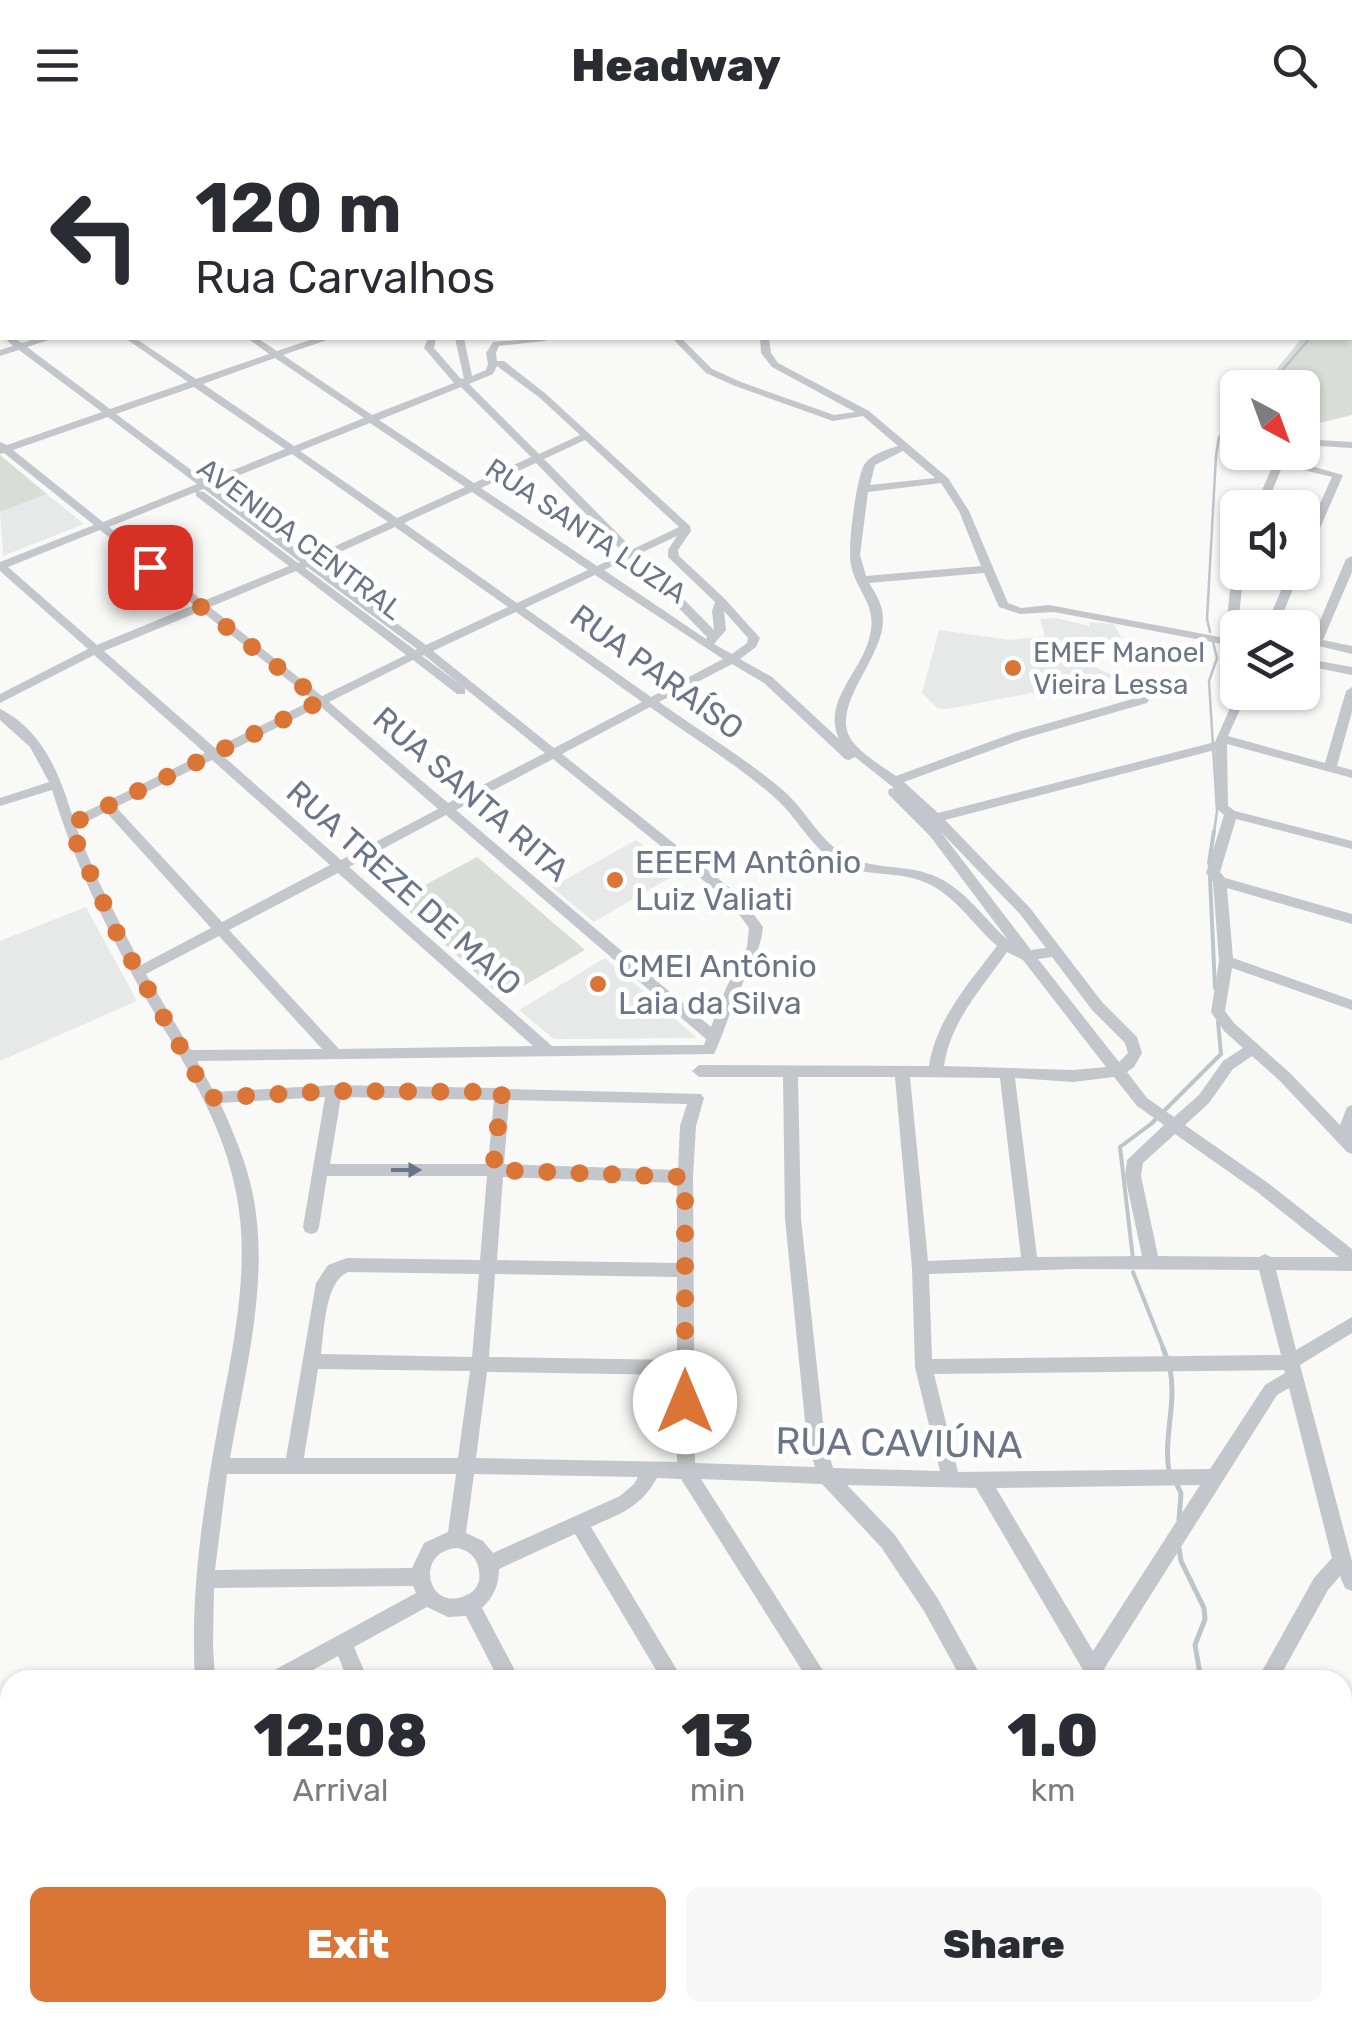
<!DOCTYPE html>
<meta charset="utf-8">
<style>
:root{--surface:#fff;--page:#f7f7f7;--text:#2b2b33;--muted:#7c7c81;--accent:#da7536}
body{margin:0;font-family:Rubik,sans-serif;background:var(--page);color:var(--text);height:100vh;display:flex;flex-direction:column;font-size:38px;white-space:nowrap}
*{box-sizing:border-box;margin:0}
p{font-size:32px;color:var(--muted)}
.icon{flex:none;width:55px;height:55px;fill:none;stroke:currentColor;stroke-width:2;stroke-linecap:round;stroke-linejoin:round}
.map{position:relative;flex:1;overflow:hidden}
.panel{position:absolute;left:0px;top:1540px;width:1352px;height:352px;display:flex;flex-direction:column;background:var(--surface);border-radius:30px 30px 0 0;box-shadow:0 2px 8px #0004}
.panel>*{flex:none}
.banner{position:absolute;left:0px;top:0px;width:1352px;height:210px;box-shadow:0 2px 8px #0004;background:#fff;color:var(--text);overflow:hidden}
.needle{width:65px;rotate:139deg}
.tools{position:absolute;left:1220px;top:240px;display:grid;gap:20px}
.tools a{display:grid;place-items:center;width:100px;height:100px;border-radius:15px;background:var(--surface);box-shadow:0 2px 8px #0004;font-size:50px}
.pin{position:absolute;display:grid;place-items:center;width:85px;height:85px;color:#fff;margin:-42px;border-radius:20px;box-shadow:0 5px 15px #0006}
.me{position:absolute;width:110px;margin:-55px;rotate:0deg;stroke-linejoin:round;filter:drop-shadow(0 0 8px #0008)}
.turn{display:flex;align-items:center;gap:35px;height:210px;padding:0 30px;font-size:45px}
.turn .icon{width:130px;height:130px;stroke-width:2.5}
.turn b{display:block;font-size:70px;line-height:85px}
.eta{display:flex;justify-content:space-evenly;align-items:center;height:170px;text-align:center}
.eta b{font-size:60px;font-weight:800;line-height:70px}
.button{display:flex;gap:20px;margin-top:auto;padding:20px 30px}
.button a{flex:1;height:115px;border-radius:15px;background:var(--accent);color:#fff;font-size:40px;font-weight:800;line-height:115px;text-align:center}
.button a+a{background:var(--page);color:var(--text)}
header{display:flex;justify-content:space-between;align-items:center;height:130px;padding:0 30px;background:var(--surface);font-size:45px;font-weight:800}
.map>svg:first-child{display:block}
.built{fill:#e7e8e8}
.green{fill:#d8ded7}
.lines{fill:none;stroke-linecap:round;stroke-linejoin:round}
.stream-far2{stroke:#bdc5cb;stroke-width:2.5}
.stream-far1{stroke:#bdc5cb;stroke-width:4}
.stream{stroke:#bdc5cb;stroke-width:5}
.canal{fill:#bdc5cb;fill-rule:evenodd}
.minor{fill:#c3c6ca;fill-rule:evenodd}
.oneway{fill:#6a7687}
.route{stroke:#da7536;stroke-width:18;stroke-dasharray:0 32.4}
.poi-dot{fill:#da7536;stroke:#fff;stroke-width:4}
.labels{text-anchor:middle;dominant-baseline:central;stroke-width:10;stroke-linejoin:round;paint-order:stroke}
.far-street-label{font-size:28px;fill:#6a7687;stroke:#fff}
.far-poi-label{font-size:28px;fill:#6a7687;stroke:#fff;text-anchor:start}
.street-label{font-size:32px;fill:#6a7687;stroke:#fff}
.poi-label{font-size:32px;fill:#6a7687;stroke:#fff;text-anchor:start}
.near-street-label{font-size:38px;fill:#6a7687;stroke:#fff}
</style>
<header><svg class="icon" aria-label="menu" viewBox="0 0 24 24"><path d="M4 6h16M4 12h16M4 18h16"/></svg>Headway<svg class="icon" aria-label="search" viewBox="0 0 24 24"><circle cx="10" cy="10" r="6"/><path d="M15 15l6 6"/></svg></header>
<div class="map">
<svg width="1352" height="1891" viewBox="0 0 1352 1891">
<rect width="100%" height="100%" fill="#f9f9f7"/>
<path class="built" d="M47,364l37,30 -81,32 -3,-44z
M1056,488l33,8v-4l25,2 8,15 -33,4 -11,16 38,18 -169,32 -10,-1 -15,-15 17,-63 71,10 35,-4 -5,-17z
M636,710l42,33 -84,49 -42,-35z
M86,777l51,94 -137,60v-120z
M605,828l92,80 -143,1 -35,-29z"/>
<path class="green" d="M757,0l2,2 -489,-1 9,-1z
M1352,145v140l-49,12 -1,-39 -40,-1 40,-49h48z
M0,325l47,39 -47,18z
M477,727l108,93 -82,48 -106,-98z"/>
<g class="lines">
<path class="stream-far2" d="M1267,258l43,-50
M1210,502l-3,-13 9,-163 3,-19 19,-21
M1213,512l4,16 -8,23 8,130 -3,22"/>
<path class="stream-far1" d="M1209,733l5,-32
M1210,748l5,110
M1133,1129l-13,-112 31,-23 70,-70 -3,-32
M1133,1142l31,78"/>
<path class="stream" d="M1163,1218l3,8
M1169,1342c-6,-35 8,-68 1,-103
M1175,1351l6,12 -2,27
M1179,1418l2,13 23,47 1,11 -10,26 6,35"/>
<path class="canal" d="M355,0h8l1,2h-7z
M774,0h8l2,2h-8z
M1084,0h10l3,2h-9z
M1350,97h2v5h-2z"/>
<path class="minor" d="M129,0h10l2,2h-9z
M301,0h8v2h-8z
M333,0h8l1,2h-8z
M805,0h8l2,2h-8z
M968,0h9l2,2h-8z
M1350,8h2v4h-2z
M0,9h2v4h-2z
M0,38h2v5h-2z
M0,65h2v5h-2z
M0,112l2,1v5h-2z
M2,138v6l-2,1v-6z
M5,208h9l8,5 16,-5h12l-1,2 -22,7 83,62 78,-27 -63,-44h10l61,41 73,-25 -22,-16h10l20,13 39,-13h12l-1,2 -44,15 89,60 82,-32 -30,-35 4,-10h8l-2,10 26,30 4,1 -9,-41h9l8,38 14,-6 2,-6 -2,-11 7,-11 56,-4 -4,3 -46,5 -3,7 1,8h7l42,33 144,132 1,5 -13,19 1,6 46,43 35,39 -4,9 -16,12 32,18 67,62c-17,-37 21,-66 30,-100 10,-34 -12,-45 -18,-74 -4,-16 5,-85 13,-100 7,-11 22,-15 34,-19l-35,-30 -30,5 -98,-35 -29,-13 -34,-35h9l31,31 29,13 93,33 21,-3 -83,-45 -11,-14 -1,-15h9l2,15 7,10 91,48 79,67 21,33 39,92 13,5 28,-3 176,33 7,-66 6,-3v3h6l-8,68 2,7 -184,-35 -34,2 -21,-7 -15,-34 -115,10c7,11 14,22 14,36 2,38 -57,90 -30,123 10,13 29,24 43,34l118,-43 129,-37 6,4 -2,3 -125,36 -118,43 34,31 277,-71 23,-52v2h10l-20,44 97,27 21,-72 6,-4v25l-15,54 15,4v8l-125,-34 1,62 7,5 117,30v8l-116,-30 -16,53 5,6 127,36v10l-125,-36 6,70 119,42v10l-120,-42 -7,43 9,12 56,50 50,52 7,-18 5,-2v49l-5,-2 -67,-71 -28,-25 -19,13 -24,34 -24,22 83,58 84,66v22l-76,-1 20,80 56,-33v16l-52,32 52,196v30l-7,-3 -5,-12 -12,14 -50,90h-21l57,-102 18,-20 -43,-170 -12,7 -173,274 2,5 -3,6h-24l4,-10 -107,-182 -129,-3 48,50 43,64 45,81h-21l-38,-69 -43,-64 -59,-63 -121,-5 128,201h-21l-127,-201 -24,-1c-17,30 -36,35 -66,49l92,153h-21l-87,-146 -76,35c0,16 -6,29 -17,39l38,72h-21l-33,-64 -18,1 -21,-10 -73,40 14,33h-20l-10,-24 -43,24h-29l3,-7 147,-80 -3,-7 -199,2 -1,58 2,34h-20c-5,-84 7,-165 22,-248 14,-78 35,-160 19,-240 -15,-78 -61,-142 -99,-209 -35,-62 -64,-125 -85,-193l-52,16v-8l49,-16 -19,-35 -30,-27v-11c43,21 60,66 73,109l132,-65 -111,-98 -94,48v-9l88,-45 -88,-78v-9l94,-37 -90,-72 -4,1v-12l7,3 95,-33 -83,-62 -19,6v-6l13,-4zM275,228l89,60 -70,28 -91,-62zM497,236l43,32 40,37 -41,19 -70,-70 24,-10zM194,257l10,7 81,55 -79,32 -90,-67zM461,257l70,70 -57,26 -95,-63zM108,287l89,67 -94,38 -90,-72zM370,293l95,64 -68,31 -97,-67zM585,310l94,87 -46,22 -89,-90zM903,321l32,27 -65,7 5,-20zM292,324l96,68 -79,36 -97,-72zM536,333l88,90 -27,13 -116,-78zM941,353l18,28 22,55 -115,10 -6,-21 8,-63zM204,359l96,73 -2,1 -94,-71 -6,-1zM196,362v4l93,70 -86,35 -94,-74zM472,362l116,78 -71,33 -113,-80zM395,397l113,80 -82,38 -110,-82zM100,400l94,75 -97,40 -89,-78zM677,406l-9,14v7l47,45 -3,9 2,19 -75,-76zM630,428l77,79 -1,2 -102,-69zM307,437l110,82 -2,1 -110,-82zM296,441l110,84 -84,41 -112,-89zM595,445l128,84 -72,38 -126,-89zM201,481l112,89 -98,48 -111,-97zM724,481l24,27 -1,5 -15,11 -18,-10 12,-14zM516,482l126,90 -88,46 -121,-97zM424,525l121,98 -97,50 -119,-101 84,-42 44,34h8v-6l-43,-32zM732,534l32,19 81,76 4,1 6,-3 39,31 -5,1 -1,3 1,3 41,41 78,104c-25,-22 -44,-53 -76,-65 -28,-11 -63,-5 -89,-21 -24,-15 -37,-43 -58,-62 -38,-33 -84,-60 -126,-90zM320,576l118,103 -97,51 -119,-105zM650,577c41,30 87,57 125,91 21,18 34,46 58,62 26,18 60,10 89,21 32,12 50,43 75,65 -27,36 -61,73 -68,120l-230,-1 -7,6 7,6h84l2,142 22,222 8,26 -120,-4 -2,-286 3,-51 8,-28 -3,-4 -193,-5 -6,-3 -6,2 -162,-3 -120,7 -17,-31 517,-7c10,-21 16,-44 27,-67 9,-21 20,-37 22,-60l-23,-31 -178,-142zM1215,620l1,58 8,7 -18,58 7,9 6,79 -8,51 13,19 19,17 -20,13 -24,34 -25,22 -27,-19 -20,-26 7,-5 8,-14 -5,-16 -35,-35 -72,-94 -85,-88zM553,629l177,143 19,26 -2,19 -21,41 -15,39 -255,-217zM212,630l118,105 -108,57 -106,-115zM106,682l105,116 -70,37 -44,-87 -21,-51zM446,685l260,224 -2,6 -152,1 -203,-179zM941,702l79,82 26,34 -15,2zM338,743l195,173 -194,3 -110,-119zM219,806l103,113 -131,1 -45,-76zM1007,822l16,8 83,107 -33,3 -129,-4c6,-44 38,-78 63,-114zM1052,827l40,53 33,33 3,10 -9,9 -81,-103zM798,947h97l17,191 3,99 25,104 -107,-3 -8,-27 -24,-222zM910,947l90,1 21,179 -93,4zM1114,947l23,29 27,19 -37,35 -2,16 17,80 -105,1 -22,-179 58,4zM325,967l-22,130 2,5 6,2 6,-2 2,-5 8,-51h160l-7,84 -133,-2 -19,7 -12,18 -30,175h-56c15,-87 41,-180 22,-268 -7,-31 -19,-59 -32,-87zM341,967l153,3 -6,64h-158zM509,970l178,4 -7,22 -2,44 -174,-6zM1175,1004l81,57 83,66h-68l-6,-3 -6,3 -101,-1 -17,-80 2,-13zM503,1047l174,6v80l-180,-3zM1075,1139l184,1 22,85 -349,4 -3,-85zM348,1142l131,2 -7,83 -151,-3c3,-23 4,-73 27,-82zM495,1144l182,3v83l-188,-3zM318,1239l152,2 -12,87h-154zM1284,1240l1,3 -20,12 -55,84 -252,3 -24,-98zM487,1242l190,3v87l-201,-4zM227,1344h229l-8,58 -24,11 -12,25 -197,2zM474,1344l164,3 -4,7 -14,12 -127,57 -10,-12 -17,-8zM1200,1355l-107,166 -97,-163zM458,1418c17,4 23,17 21,33 -4,10 -7,12 -17,16 -36,12 -47,-47 -4,-49z
M1227,307h11v6l-15,-1v-4z
M1302,309l50,3v6l-50,-3z
M1279,322h10l-3,7 57,16 -35,81 -6,3v-16l30,-66 -49,-12 -18,43h-11z
M1352,426v16l-29,68 29,6v8l-50,-12v-7l11,2 33,-78z
M1289,442h11l-23,56h-12z
M1302,528l50,9v8l-50,-10z
M1342,1873l6,9 -5,9h-29l4,-9h24z
M224,1882h27l-4,9h-27z
M499,1882h23l3,9h-22z
M675,1882h23l3,9h-22z
M825,1882h50l3,9h-57z
M1017,1882h24l3,9h-23z"/>
</g>
<defs><path id="oneway-solid" d="M-6-.8H1V-3.2L6.5 0L1 3.2V.8H-6Z" transform="scale(2.5)"/></defs>
<use class="oneway" href="#oneway-solid" transform="translate(406 1040)"/>
<g class="lines">
<path class="route" d="M150,437l171,134 -252,124 49,111 91,162 125,-7 168,1 -9,78 192,7v225"/>
</g>
<g class="poi-dot">
<circle cx="1013" cy="538" r="10"/>
<circle cx="615" cy="750" r="10"/>
<circle cx="598" cy="854" r="10"/>
</g>
<g class="labels">
<g class="far-street-label">
<text transform="translate(586 401) rotate(34)">RUA SANTA LUZIA</text>
<text transform="translate(300 409) rotate(37)">AVENIDA CENTRAL</text>
</g>
<g class="far-poi-label">
<text x="1033" y="522">EMEF Manoel<tspan x="1033" dy="32">Vieira Lessa</tspan></text>
</g>
<g class="street-label">
<text transform="translate(657 542) rotate(36)">RUA PARAÍSO</text>
<text transform="translate(471 664) rotate(41)">RUA SANTA RITA</text>
<text transform="translate(404 758) rotate(42)">RUA TREZE DE MAIO</text>
</g>
<g class="poi-label">
<text x="635" y="732">EEEFM Antônio<tspan x="635" dy="37">Luiz Valiati</tspan></text>
<text x="618" y="836">CMEI Antônio<tspan x="618" dy="37">Laia da Silva</tspan></text>
</g>
<g class="near-street-label">
<text transform="translate(899 1313) rotate(1)">RUA CAVIÚNA</text>
</g>
</g>
</svg>
<div class="tools">
<a><svg class="needle" viewBox="-14 -14 28 28"><path d="M0-13l5 13h-10z" fill="#e53935"/><path d="M0 13l5-13h-10z" fill="#7c7c81"/></svg></a>
<a><svg class="icon" aria-label="sound" viewBox="0 0 24 24"><path d="M4 9h4l5-4v14l-5-4H4zM17 9q2 3 0 6"/></svg></a>
<a><svg class="icon" aria-label="layers" viewBox="0 0 24 24"><path d="M12 4l9 5-9 5-9-5zM3 14l9 5 9-5"/></svg></a>
</div>
<div class="pin" style="left:150px;top:437px;background:#d93025"><svg class="icon" aria-label="arrive" viewBox="0 0 24 24"><path d="M6 21V4h12l-3 4 3 4H6"/></svg></div>
<svg class="me" style="left:685px;top:1272px" viewBox="-20 -20 40 40"><circle r="19" fill="#fff"/><path d="M0-13L10 11 0 6-10 11z" fill="#da7536"/></svg>
<div class="banner">
<div class="turn"><svg class="icon" aria-label="left" viewBox="0 0 24 24"><path d="M17 20v-9H6M10 6l-5 5 5 5"/></svg><div><b>120 m</b>Rua Carvalhos</div></div>
</div>
<section class="panel">
<div class="eta">
<div><b>12:08</b><p>Arrival</p></div>
<div><b>13</b><p>min</p></div>
<div><b>1.0</b><p>km</p></div>
</div>
<div class="button"><a>Exit</a><a>Share</a></div>
</section>
</div>
